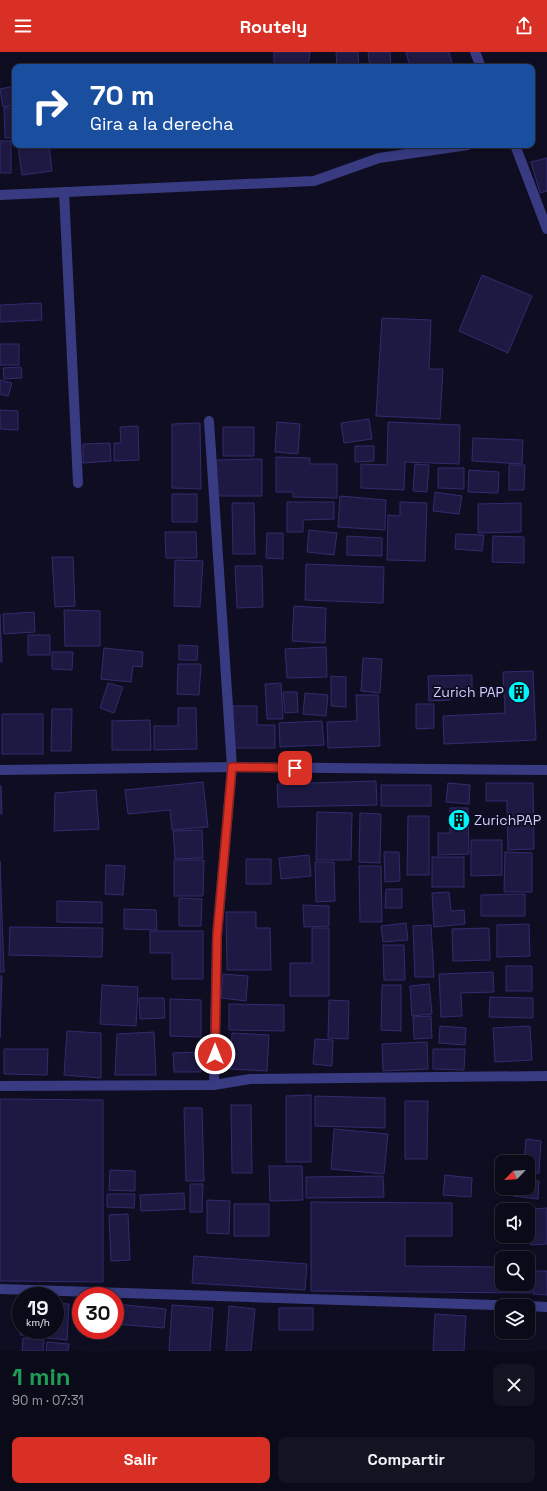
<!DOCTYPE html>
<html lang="es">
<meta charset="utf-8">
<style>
:root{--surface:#0b0a19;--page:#141322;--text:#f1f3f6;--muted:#9a9aa2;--line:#2b2b38;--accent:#d93025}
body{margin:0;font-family:"Space Grotesk",sans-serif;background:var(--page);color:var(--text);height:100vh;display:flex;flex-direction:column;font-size:15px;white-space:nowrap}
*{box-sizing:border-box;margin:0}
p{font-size:13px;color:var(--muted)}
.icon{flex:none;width:22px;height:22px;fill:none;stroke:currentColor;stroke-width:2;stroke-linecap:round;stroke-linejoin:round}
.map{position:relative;height:1299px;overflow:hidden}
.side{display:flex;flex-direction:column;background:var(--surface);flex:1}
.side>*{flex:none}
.guide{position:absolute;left:12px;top:12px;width:523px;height:84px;border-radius:8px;box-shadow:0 2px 10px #0003,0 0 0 1px var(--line);background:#1a4fa0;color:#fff;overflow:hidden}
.needle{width:26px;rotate:245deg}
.controls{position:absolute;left:495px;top:1103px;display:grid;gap:8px}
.controls a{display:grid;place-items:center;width:40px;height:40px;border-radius:8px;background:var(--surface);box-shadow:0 2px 10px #0003,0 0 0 1px var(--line);font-size:20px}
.speed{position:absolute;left:12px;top:1235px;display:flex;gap:8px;font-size:20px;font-weight:700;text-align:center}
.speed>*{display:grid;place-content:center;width:52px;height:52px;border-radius:50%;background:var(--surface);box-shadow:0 2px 10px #0003,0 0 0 1px var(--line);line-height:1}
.speed small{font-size:10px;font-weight:400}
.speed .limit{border:6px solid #d22;background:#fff;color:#111}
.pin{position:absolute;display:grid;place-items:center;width:34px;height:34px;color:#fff;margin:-17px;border-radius:8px;box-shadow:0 2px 6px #0006}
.me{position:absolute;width:44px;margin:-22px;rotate:0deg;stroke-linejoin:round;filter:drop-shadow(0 0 3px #0008)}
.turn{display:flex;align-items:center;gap:14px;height:84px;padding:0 12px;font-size:18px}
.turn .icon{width:52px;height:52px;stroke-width:2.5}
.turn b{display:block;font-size:28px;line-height:34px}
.round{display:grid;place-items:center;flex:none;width:42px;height:42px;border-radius:8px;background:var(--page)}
.headline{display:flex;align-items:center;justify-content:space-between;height:68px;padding:0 12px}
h1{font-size:24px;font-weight:700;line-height:30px;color:#1e9e55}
.button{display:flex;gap:8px;margin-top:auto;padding:8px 12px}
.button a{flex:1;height:46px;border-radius:8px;background:var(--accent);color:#fff;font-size:16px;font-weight:700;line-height:46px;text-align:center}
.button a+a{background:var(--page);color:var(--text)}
header{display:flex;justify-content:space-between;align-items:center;height:52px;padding:0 12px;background:var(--accent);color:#fff;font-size:18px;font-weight:700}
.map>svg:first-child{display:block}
.building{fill:#1e1942;stroke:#332b6f}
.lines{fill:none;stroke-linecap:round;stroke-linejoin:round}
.street{stroke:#383b81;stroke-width:10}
.route-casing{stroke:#8d1f18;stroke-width:10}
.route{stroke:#d93025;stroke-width:7}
.labels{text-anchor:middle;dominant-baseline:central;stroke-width:4;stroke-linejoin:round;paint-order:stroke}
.poi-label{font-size:14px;fill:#cfceff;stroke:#0f0d21;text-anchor:end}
</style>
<header><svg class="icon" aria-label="menu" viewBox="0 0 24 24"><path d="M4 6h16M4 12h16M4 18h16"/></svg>Routely<svg class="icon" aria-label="share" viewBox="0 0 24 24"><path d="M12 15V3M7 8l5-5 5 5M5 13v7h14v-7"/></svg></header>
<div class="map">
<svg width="547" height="1299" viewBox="0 0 547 1299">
<rect width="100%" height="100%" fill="#0f0d21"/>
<path class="building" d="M274,0h36l-2,15h-34z
M336,0h22l1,15h-22z
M368,0h22l1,15h-21z
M406,0h43l4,15h-43z
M15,34v19l-12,2 -3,-18z
M4,56h11v30h-10z
M0,89h11v32h-11z
M26,93h23l3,26 -30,4 -4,-29z
M547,106v33l-7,2 -9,-31z
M482,223l50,21 -24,57 -49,-22z
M41,251l1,17 -42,2v-17z
M382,266l49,2 -2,49h14l-3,50 -64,-3z
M0,292h19v21h-19z
M21,315l1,11 -18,1 -1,-11z
M0,328l12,3 -4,13 -8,-2z
M0,358l18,1v19l-18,-1z
M369,367l3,20 -28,4 -3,-20z
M277,370l23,2 -2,30 -23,-2z
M388,370l72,3 -1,39 -54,-2 -1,28 -43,-2v-24l26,1z
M200,371l1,66 -29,-1v-64z
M138,374l1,34 -25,1v-18h7l-1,-16z
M223,375h31v29h-31z
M473,386l50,2 -1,24 -50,-3z
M110,391l1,18 -28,2v-19z
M355,394h19v15l-19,1z
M276,405l34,1v6h27v34l-44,-1v-5h-17z
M262,407v37h-46l-1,-36z
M415,412l14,1 -2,27 -14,-1z
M509,413h16l-1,25h-15z
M438,416h26v21l-26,-1z
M469,418l30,2 -1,21 -30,-1z
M435,440l27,4 -3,18 -26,-3z
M172,442h25v28h-25z
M340,444l46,4 -1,30 -47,-3z
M287,450h47v17l-31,1v12h-16z
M400,450l27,1 -2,58 -38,-1 1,-45 12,1z
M232,451h22l1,51h-22z
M521,451v29l-43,1v-29z
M309,478l28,3 -3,22 -27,-3z
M165,480h31l1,26h-31z
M267,481h16v26l-17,-1z
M456,482l28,1 -2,16 -27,-2z
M347,484l35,2v18l-35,-1z
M493,484l31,1v26l-32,-1z
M52,505h21l2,49 -20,1z
M175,508l28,1 -3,46 -26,-1z
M306,512l78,3 -1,36 -78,-3z
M235,514h27l1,41 -26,1z
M294,554l32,2 -1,35 -33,-2z
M64,558l36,1v35h-35z
M34,560l1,20 -31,2 -1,-20z
M0,562l2,48h-2z
M28,583h22v20h-22z
M179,593l19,1 -1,14h-18z
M326,595l1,30 -40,1 -2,-29z
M104,596l39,4 -1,15 -9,-1 -2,16 -30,-3z
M52,600h21l-1,18 -20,-1z
M363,606l19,1 -2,34 -19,-2z
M178,612h23l-2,31 -22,-1z
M533,619l3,69 -92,4 -1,-28 62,-3 -2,-41z
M472,623v18h-22v7l-21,1 -1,-25z
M331,624l15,1v30l-15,-1z
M108,631l15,4 -9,26 -14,-5z
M281,631l2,36h-16l-2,-35z
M283,640h14l1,20 -13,1z
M305,641l23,2 -2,21 -23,-2z
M356,643h22l2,51 -52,2 -1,-26 30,-1z
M416,652h18v24l-18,1z
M233,654h24v19h18v23h-42z
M178,656h18l1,41 -43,1v-24h24z
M52,657h20l-1,42h-20z
M2,662h41v40h-41z
M150,668l1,30h-39v-29z
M322,669l2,24 -44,2 -1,-24z
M376,729l1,24 -99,2 -1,-23z
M203,730l5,45 -36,3 -2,-20 -42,4 -3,-24z
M448,731l22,2 -1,19 -23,-2z
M486,731h47l1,66 -26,1 -1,-49h-21z
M381,733h50v21h-50z
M0,734h1l1,28h-2z
M96,738l3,39 -45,2 1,-38z
M450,756h18l1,46 -31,1v-22h12z
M317,760l35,1 -1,47h-35z
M360,761l21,1 -1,49 -21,-1z
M408,764h21v59h-22z
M202,778l1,28 -28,1 -2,-28z
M471,788h31v35l-31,1z
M384,800h15l1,29 -15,1z
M505,800l27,1v39h-28z
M309,803l2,21 -30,3 -2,-21z
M432,805h32v30h-32z
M246,807h25v25h-25z
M174,808h30l-1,36h-29z
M0,809l4,111h-4z
M315,810h19l1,39 -19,1z
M106,813l19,1 -2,29 -18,-1z
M359,814h22l1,56h-22z
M386,837h16v19h-17z
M449,840l2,19 13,-1 1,14 -31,3 -2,-34z
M525,842v22h-44v-21z
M179,846l23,1 -1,27h-22z
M57,849l45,1v21l-45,-1z
M303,853l26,1v20l-25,1z
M124,857l32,1 1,20 -33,-1z
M226,860h30v16h14l1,42h-44z
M406,871l2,17 -25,2 -2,-16z
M529,872l1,32 -33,1v-32z
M431,873l3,52h-19l-2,-51z
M10,875l93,1 -1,29 -93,-2z
M312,876h17v68h-39v-33h22z
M489,876l1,32 -37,1 -1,-32z
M150,879h53v48h-31v-26h-22z
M383,893h21l1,35h-21z
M506,914h26v25h-26z
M493,920l1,20 -33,1 1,23 -21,1 -2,-43z
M223,922l25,2 -2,25 -25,-3z
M0,924h2l-2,62z
M429,932l3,30 -20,2 -2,-30z
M102,933l36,2 -2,39 -36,-2z
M382,933h19v46l-20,-1z
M490,945l43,1v20l-44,-1z
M139,946h25l1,20 -25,1z
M170,947l31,1v37l-31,-1z
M329,948l20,1 -1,38 -20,-1z
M229,952l55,1v26l-55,-1z
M431,964l1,22 -18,1 -1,-22z
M440,974l26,2 -1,17 -26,-2z
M530,974l2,34 -37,2 -2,-34z
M67,979l34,2v45l-37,-3z
M154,980l2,43h-41l2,-41z
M232,981l37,2 -2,36 -37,-2z
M315,987l18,1 -1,26 -19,-2z
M427,990l1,27 -45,2 -1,-27z
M4,997h44l-1,26 -43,-1z
M433,997h32l-1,21 -31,-1z
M200,1000l1,20h-27l-1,-19z
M311,1043v67h-25v-66z
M315,1044l70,2v30l-70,-2z
M0,1047l103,1v182l-103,-1z
M405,1049h23l-1,58h-22z
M231,1053h20l1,68h-20z
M184,1056h18l2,73h-18z
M334,1077l54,5 -4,40 -53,-5z
M526,1087l15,2 -2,32h-11v-11h-4z
M269,1114h33l1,34 -33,1z
M110,1118l25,1v20l-26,-1z
M445,1123l27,3 -1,19 -28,-2z
M383,1124l1,21 -78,1v-21z
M528,1128l11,1 -1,18 -25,-3 1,-8h14z
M190,1132h13l-1,28h-12z
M184,1141l1,16 -44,2 -1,-16z
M107,1142h28l-1,14 -27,-1z
M207,1148l23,1 -1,33 -22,-1z
M311,1150l141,1v33h-47v30l97,1v17h26v-17h3v26l-220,-2z
M234,1152h35v32h-35z
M547,1156v36l-16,1 -2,-36z
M128,1162l2,46 -19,1 -2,-46z
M194,1204l113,8 -2,26 -113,-7z
M534,1219h13v24l-14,-1z
M55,1251l14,1 -2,36 -19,-2v-8h7z
M115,1252l51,5 -2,19 -49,-4z
M172,1253l41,3 -3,43h-41z
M229,1254l26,3 -4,42h-25z
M279,1256h34v22h-34z
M435,1262l31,2 -2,35h-31z
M21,1275v3h21l-1,6 -21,-1z
M23,1286l21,2 -1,11h-21z
M47,1290l22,2 -1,7h-22z"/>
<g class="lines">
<path class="street" d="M475,0l6,15
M515,93l32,84
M64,140l14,291
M0,143l314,-14 65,-23 89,-13
M209,369l23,346 -15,169 -3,149
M0,718l232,-3 315,3
M0,1034l214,-1 36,-6 297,-3
M0,1237l527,17
M528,1254l19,1"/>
</g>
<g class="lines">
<g class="route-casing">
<path id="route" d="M215,1002l2,-118 15,-169 63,1"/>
</g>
<use href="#route" class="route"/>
</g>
<defs>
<g id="building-disc" transform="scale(1.15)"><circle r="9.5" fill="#00f4f9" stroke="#0f0d21"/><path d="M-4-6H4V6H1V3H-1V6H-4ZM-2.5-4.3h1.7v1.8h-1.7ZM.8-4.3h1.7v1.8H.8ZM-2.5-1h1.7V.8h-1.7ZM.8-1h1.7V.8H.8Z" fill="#111"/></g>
</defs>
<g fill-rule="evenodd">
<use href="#building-disc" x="519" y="640"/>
<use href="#building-disc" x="459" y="768"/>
</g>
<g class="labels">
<g class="poi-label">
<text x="504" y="640">Zurich PAP</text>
<text x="474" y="768" text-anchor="start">ZurichPAP</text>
</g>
</g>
</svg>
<div class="controls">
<a><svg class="needle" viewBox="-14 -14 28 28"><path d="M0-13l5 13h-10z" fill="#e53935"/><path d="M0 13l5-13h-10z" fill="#9a9aa2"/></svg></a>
<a><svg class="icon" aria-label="sound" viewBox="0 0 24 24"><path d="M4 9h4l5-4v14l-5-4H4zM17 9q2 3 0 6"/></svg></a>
<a><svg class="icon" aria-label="search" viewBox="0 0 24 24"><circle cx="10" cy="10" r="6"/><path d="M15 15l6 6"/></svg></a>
<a><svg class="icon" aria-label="layers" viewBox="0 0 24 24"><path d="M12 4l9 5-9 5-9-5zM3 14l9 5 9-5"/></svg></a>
</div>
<div class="speed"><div>19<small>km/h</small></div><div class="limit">30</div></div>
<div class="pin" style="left:295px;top:716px;background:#d93025"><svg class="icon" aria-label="arrive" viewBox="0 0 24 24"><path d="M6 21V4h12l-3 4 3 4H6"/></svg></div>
<svg class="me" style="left:215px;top:1002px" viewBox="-20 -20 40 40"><circle r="17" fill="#d93025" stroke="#fff" stroke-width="3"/><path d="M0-11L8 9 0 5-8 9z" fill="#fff"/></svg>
<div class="guide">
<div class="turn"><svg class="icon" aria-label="right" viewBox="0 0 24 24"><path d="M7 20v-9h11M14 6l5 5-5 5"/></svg><div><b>70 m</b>Gira a la derecha</div></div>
</div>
</div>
<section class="side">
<div class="headline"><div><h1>1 min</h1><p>90 m · 07:31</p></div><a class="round"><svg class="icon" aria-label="close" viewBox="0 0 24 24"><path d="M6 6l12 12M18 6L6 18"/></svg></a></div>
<div class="button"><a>Salir</a><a>Compartir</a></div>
</section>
